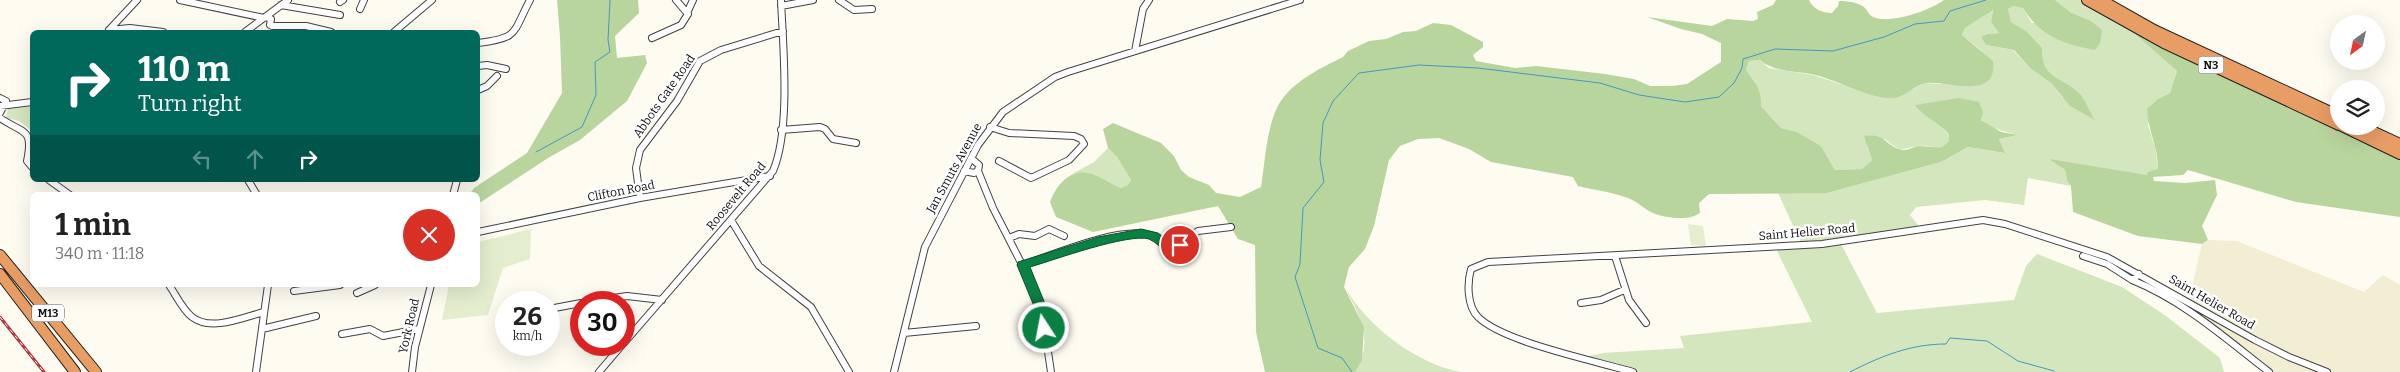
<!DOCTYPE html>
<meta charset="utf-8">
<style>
:root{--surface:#fff;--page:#f6f6f6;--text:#222;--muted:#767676}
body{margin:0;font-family:Bitter,serif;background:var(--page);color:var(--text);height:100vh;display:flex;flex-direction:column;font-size:19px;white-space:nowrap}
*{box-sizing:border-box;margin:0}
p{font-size:16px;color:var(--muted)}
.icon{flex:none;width:28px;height:28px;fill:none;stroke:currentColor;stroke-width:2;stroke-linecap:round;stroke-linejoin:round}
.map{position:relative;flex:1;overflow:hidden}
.side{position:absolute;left:30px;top:192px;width:450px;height:95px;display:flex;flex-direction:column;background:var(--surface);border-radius:8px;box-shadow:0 5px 20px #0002}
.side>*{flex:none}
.top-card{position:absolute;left:30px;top:30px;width:450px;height:152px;border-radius:8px;box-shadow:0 5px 20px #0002;background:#00695c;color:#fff;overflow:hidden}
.needle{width:32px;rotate:213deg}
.tools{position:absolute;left:2330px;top:15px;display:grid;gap:10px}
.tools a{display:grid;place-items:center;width:55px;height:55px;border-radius:50%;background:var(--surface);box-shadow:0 5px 20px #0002;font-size:25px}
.speed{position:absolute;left:495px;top:291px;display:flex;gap:10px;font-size:25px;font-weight:700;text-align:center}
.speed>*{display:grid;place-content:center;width:65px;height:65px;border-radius:50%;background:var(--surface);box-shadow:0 5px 20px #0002;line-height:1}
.speed small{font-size:12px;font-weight:400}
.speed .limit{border:8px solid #d22;background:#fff;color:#111}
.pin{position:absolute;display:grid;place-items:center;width:42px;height:42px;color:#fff;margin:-21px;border:2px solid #fff;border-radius:50%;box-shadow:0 1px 5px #0007}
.me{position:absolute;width:55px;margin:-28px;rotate:349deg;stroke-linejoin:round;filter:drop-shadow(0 0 4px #0008)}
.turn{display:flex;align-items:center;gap:18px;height:105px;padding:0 25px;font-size:22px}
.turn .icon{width:65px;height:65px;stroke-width:2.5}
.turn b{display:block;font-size:35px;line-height:42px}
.lanes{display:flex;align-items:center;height:48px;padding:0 25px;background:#0003;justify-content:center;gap:25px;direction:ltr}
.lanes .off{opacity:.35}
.round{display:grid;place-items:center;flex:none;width:52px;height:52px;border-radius:26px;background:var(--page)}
.headline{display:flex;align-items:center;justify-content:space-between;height:85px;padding:0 25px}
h1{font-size:30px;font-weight:700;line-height:38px}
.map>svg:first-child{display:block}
.farmland{fill:#f2eed3}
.green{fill:#d4e6bd}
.forest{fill:#b9d59e}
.pitch{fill:#e4eece}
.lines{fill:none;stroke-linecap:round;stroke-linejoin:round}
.stream{stroke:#4795c2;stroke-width:1}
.minor-casing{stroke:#424242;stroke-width:8}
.highway-casing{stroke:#202020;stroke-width:12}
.minor{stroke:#fff;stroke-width:6}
.highway{stroke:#e89d65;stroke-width:10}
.rail-casing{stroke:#b3323d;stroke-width:3}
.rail{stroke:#fff;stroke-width:1;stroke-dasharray:4;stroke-linecap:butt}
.route{fill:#0b8043;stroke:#07532c}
.labels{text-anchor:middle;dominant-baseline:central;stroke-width:5;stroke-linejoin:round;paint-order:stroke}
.shield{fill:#fff;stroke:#575757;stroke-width:1}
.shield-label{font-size:11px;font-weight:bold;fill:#0f0f0f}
.street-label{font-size:12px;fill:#0f0f0f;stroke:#fff}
</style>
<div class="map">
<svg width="2400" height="372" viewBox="0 0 2400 372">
<rect width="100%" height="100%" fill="#fefbf1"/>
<path class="farmland" d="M2208,240l29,1 127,51 19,-17 17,10v87h-126l-86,-68 14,-60z"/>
<path class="green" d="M2055,0h29l316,155v4l-183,-84 -58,-28 -30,-19 48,43 -7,22 -12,6 -10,26 7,23 3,21 -10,6 -88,-8 5,3 2,11 4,5 -43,-8 -4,27 -39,-5 -69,7 -6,8 11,14 -81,13 37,71 137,-13 12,-34 11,-12 85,33 44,29 54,42 4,14h-591l-49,-15 19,-4 81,-5 -4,-12 132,-14 -37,-75 27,-2 -24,-52h49l114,-31 27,-15 36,6 -5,-14 18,-4 -27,-8 -32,-28 -42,6c11,11 24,18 33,31v5l-7,6c-8,1 -17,-2 -24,-1 -21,3 -14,8 -33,-7l-18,7 5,14 -10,9 -27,1 -14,-24 -24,-14 -16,-4 -20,-22 -6,-25 -9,-11 3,-9 11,-1 9,8 44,7 55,18 27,5 30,-15 16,1 41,-33 -20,-16 3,-7 28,-19 -2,13 8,11 -12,1 -5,3 4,8 27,5 17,18 21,15 11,14 33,22 -34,-36 -13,-11 -22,-41 -15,-9 -3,-13 5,-3 10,2 9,15 59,-2 -21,-9z
M32,106v25l-13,-10 -13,-3 2,-9z
M1108,148l9,9 14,23 -3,5 -7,3 -33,-15 -16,1 22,-12z
M1346,289c22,38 71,75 115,83h-106c19,-34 6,-52 -9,-83z"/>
<path class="forest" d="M557,0h81l1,13 -24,23 2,22 28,-3 2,8 -20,38 -47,39 -32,18 -67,44h-3v-7h-9l5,-7 53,-35 35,-60 -2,-57z
M1776,0h33c4,9 13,13 23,13l6,-7 1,-5c8,0 20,1 26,7 2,2 3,5 5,7 15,12 61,-5 74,-15h111l15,12 21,9 11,9 -2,13 -5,7c-32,-6 -54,-13 -72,-42l-10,-2 -5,3 3,13 15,9 16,17c-1,31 19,28 37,45 7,7 10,19 16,27l-25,-14 -19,-23 -21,-15 -16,-18 -28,-5 -5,-8 6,-3 12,-1 -8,-11 2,-12 -28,18 -3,7 31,26c5,41 -47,19 -67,22 -11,2 -20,13 -31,15 -22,3 -61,-20 -84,-24 -18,-3 -37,-2 -51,-14l-11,1 -3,9c9,11 16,21 15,36l20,22 16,4 24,14 14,24 27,-1 10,-9 -8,-24c21,-3 20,8 35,13 8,3 13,-2 19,-3 8,0 16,2 24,1l7,-6v-6c-9,-13 -25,-17 -34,-30l43,-7 21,4 4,11 -2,7 20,12 17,3 -19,4 6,14 -37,-6 -27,15 -114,31 -118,1 -10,9 1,10c-11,8 -33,5 -45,1 -10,-4 -18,-13 -27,-16 -16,-6 -34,-8 -50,-12l-5,-9 -82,-15 -22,-13 -30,-11 -21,1 -18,7 -11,14 -15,66 -9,23 -16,18 -5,20 20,40 -2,33 -7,12h-90l-9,-40 -1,-87 -17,-6 -20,-33 -125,26 -37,-15 -6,-15c6,-16 19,-33 38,-29 11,2 22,11 33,15l7,-3 3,-5 -14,-23 -9,-9 -5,-19 10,-6 48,20 13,13 7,14 8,7 20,8 7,8 24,4 21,-10c4,-25 5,-54 15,-77 11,-26 43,-41 67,-53l5,-6 21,-10 17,-2 17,-7 13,-1 17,-8 18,2 32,17v5l-10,8 3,6 39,7 21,-2 69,8 29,5 16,7h22l15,-2 34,-22v-19l-19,-9 -21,-5 -34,-12 65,9 15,-7 26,2 5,-2 -1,-7 16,-7z
M2125,25l34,22 241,112v58l-104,-15 -108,-32 -5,5 -30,2 1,4 31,2 30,-3 2,15 -15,31 6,14 -6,4 -64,-8 -65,-24 -2,-26 -4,-5 -2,-11 -16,-11 98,16 1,-3 10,-3c0,-21 -10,-39 -11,-60l11,-10 12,-6 7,-22z"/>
<path class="pitch" d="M1688,224l15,2 3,20 -15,-1z
M531,229l-1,30 -27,9 -15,47 -46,5 7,-35h29v-43z"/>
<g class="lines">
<path class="stream" d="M536,152l46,-25 14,-32 -1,-33 15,-10 -2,-12 2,-40
M1352,372l-10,-14 -24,-10 -23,-71 5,-13 3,-56 21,-26 -4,-22 3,-37 10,-22 26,-28 60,-8 59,3 122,15 39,12 46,7 34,-5 15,-14 8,-15 1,-9 32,-10 58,2 51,-14 31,-13 29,-3 6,-10 36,-11
M1850,372c31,-16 61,-28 96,-28l4,-6 37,3 31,20 36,10"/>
<g class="minor-casing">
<path id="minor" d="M180,0l84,18
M839,0l15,10 18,-1
M340,2l3,-2
M281,5l59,10
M781,6l32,-6
M360,9l4,-9
M687,13l6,-13
M266,17l5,2 -1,6 2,1h34l25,6
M109,30l21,-2 33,4
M109,30l28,-30
M245,32l43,-32
M394,32l38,-32
M652,38l29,-13 7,-11 -12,-14
M478,43c41,-5 34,-9 52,-43
M1135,51l8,-42 6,-9
M478,66l9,-1 19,4
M478,90l9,-4 10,-10
M0,98l6,3 -6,12
M0,106l32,-4
M0,118c23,16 34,9 27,43l5,6
M990,127l19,6 65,3 7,3 3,5 -15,16 -38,18 -32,-17
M781,130l39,-3 5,2 8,10 23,4
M971,158l8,7 -1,6 15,37 42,82 7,21 9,61
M964,171l10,2 4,-2
M49,180l21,15
M248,180l9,15
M453,195l4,-15
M640,198l-4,-30 4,-18 37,-49 23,-40 21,-11 62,-19
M731,220l28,46 52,41 38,65
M478,232l162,-34 130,-22
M1009,238l10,-4 16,2 14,-7 15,7
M1615,256l14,44 17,23
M2083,256l24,8 25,16
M1023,265c29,-10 97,-39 127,-30 9,2 14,10 23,13l25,-17 33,-4
M2139,274l-7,6c52,21 93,58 137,92
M169,285c7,10 13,24 23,32 19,15 52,0 72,-5
M294,291l46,-6
M357,293l18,-8
M587,302l40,-6 35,4
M1581,303l20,-3 23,-10
M549,309l32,-6
M262,329l54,-13
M904,333l72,-7
M342,334l28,-5 13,7 36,-7
M624,343l149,-172c18,-42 10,-125 8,-171
M256,372l12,-87
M412,372l3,-25 16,-62
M599,372l23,-27
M894,372l31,-125 53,-102 25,-33 52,-35 13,-5 232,-72
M1633,372c-37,-11 -130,-30 -155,-55 -11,-11 -11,-34 -7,-48l17,-7 334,-18 161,-24 22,4 102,33 148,83 34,17 38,15"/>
</g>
<g class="highway-casing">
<path id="highway" d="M2087,0l77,43 175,82
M2101,0l53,30 185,86
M2342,126l58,28
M2361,126l39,18
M0,255l96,117
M0,274l75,98"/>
</g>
<use href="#minor" class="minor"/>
<use href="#highway" class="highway"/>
<g class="rail-casing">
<path id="rail" d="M0,317l44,55"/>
</g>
<use href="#rail" class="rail"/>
</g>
<path class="route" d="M1141,229l17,4 12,9 10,-2 6,5 -2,3 -16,3c-7,-2 -12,-9 -19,-12 -21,-6 -95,21 -119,28l18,44 2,17 -6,5 -4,-1 -4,-21 -19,-46 1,-3 80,-25z"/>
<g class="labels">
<g class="shield">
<rect x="2198.5" y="56.5" width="25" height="17" rx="4"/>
<rect x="32" y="304.5" width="32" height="17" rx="4"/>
</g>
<g class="shield-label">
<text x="2211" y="65">N3</text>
<text x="48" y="313">M13</text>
</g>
<g class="street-label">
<text transform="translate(664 96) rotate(-55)">Abbots Gate Road</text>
<text transform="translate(954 168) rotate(-61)">Jan Smuts Avenue</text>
<text transform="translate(621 191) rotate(-11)">Clifton Road</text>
<text transform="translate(736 196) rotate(-50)">Roosevelt Road</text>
<text transform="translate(1807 232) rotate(-5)">Saint Helier Road</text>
<text transform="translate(2212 302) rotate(30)">Saint Helier Road</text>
<text transform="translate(409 326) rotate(-77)">York Road</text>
</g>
</g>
</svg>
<div class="tools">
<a><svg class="needle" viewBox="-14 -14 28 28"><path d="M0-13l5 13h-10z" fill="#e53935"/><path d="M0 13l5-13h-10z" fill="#767676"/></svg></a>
<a><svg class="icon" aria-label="layers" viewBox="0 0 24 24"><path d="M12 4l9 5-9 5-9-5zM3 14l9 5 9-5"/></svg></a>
</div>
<div class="speed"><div>26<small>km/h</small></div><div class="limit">30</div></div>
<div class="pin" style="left:1180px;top:245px;background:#d93025"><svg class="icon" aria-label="arrive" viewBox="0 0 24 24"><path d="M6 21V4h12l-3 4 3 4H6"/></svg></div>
<svg class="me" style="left:1044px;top:328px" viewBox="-20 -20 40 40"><circle r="17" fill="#0b8043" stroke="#fff" stroke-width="3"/><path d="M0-11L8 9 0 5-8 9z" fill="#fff"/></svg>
<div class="top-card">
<div class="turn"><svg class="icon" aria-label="right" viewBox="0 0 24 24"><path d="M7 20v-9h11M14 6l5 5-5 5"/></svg><div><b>110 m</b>Turn right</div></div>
<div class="lanes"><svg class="icon off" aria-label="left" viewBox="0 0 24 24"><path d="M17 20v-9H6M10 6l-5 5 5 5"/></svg><svg class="icon off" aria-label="ahead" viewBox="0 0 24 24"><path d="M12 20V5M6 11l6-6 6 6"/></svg><svg class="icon" aria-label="right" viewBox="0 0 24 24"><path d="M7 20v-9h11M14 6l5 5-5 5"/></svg></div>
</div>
<section class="side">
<div class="headline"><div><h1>1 min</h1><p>340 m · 11:18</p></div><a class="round" style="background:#d93025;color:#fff"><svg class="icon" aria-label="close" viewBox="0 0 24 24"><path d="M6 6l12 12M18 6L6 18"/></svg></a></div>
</section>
</div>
